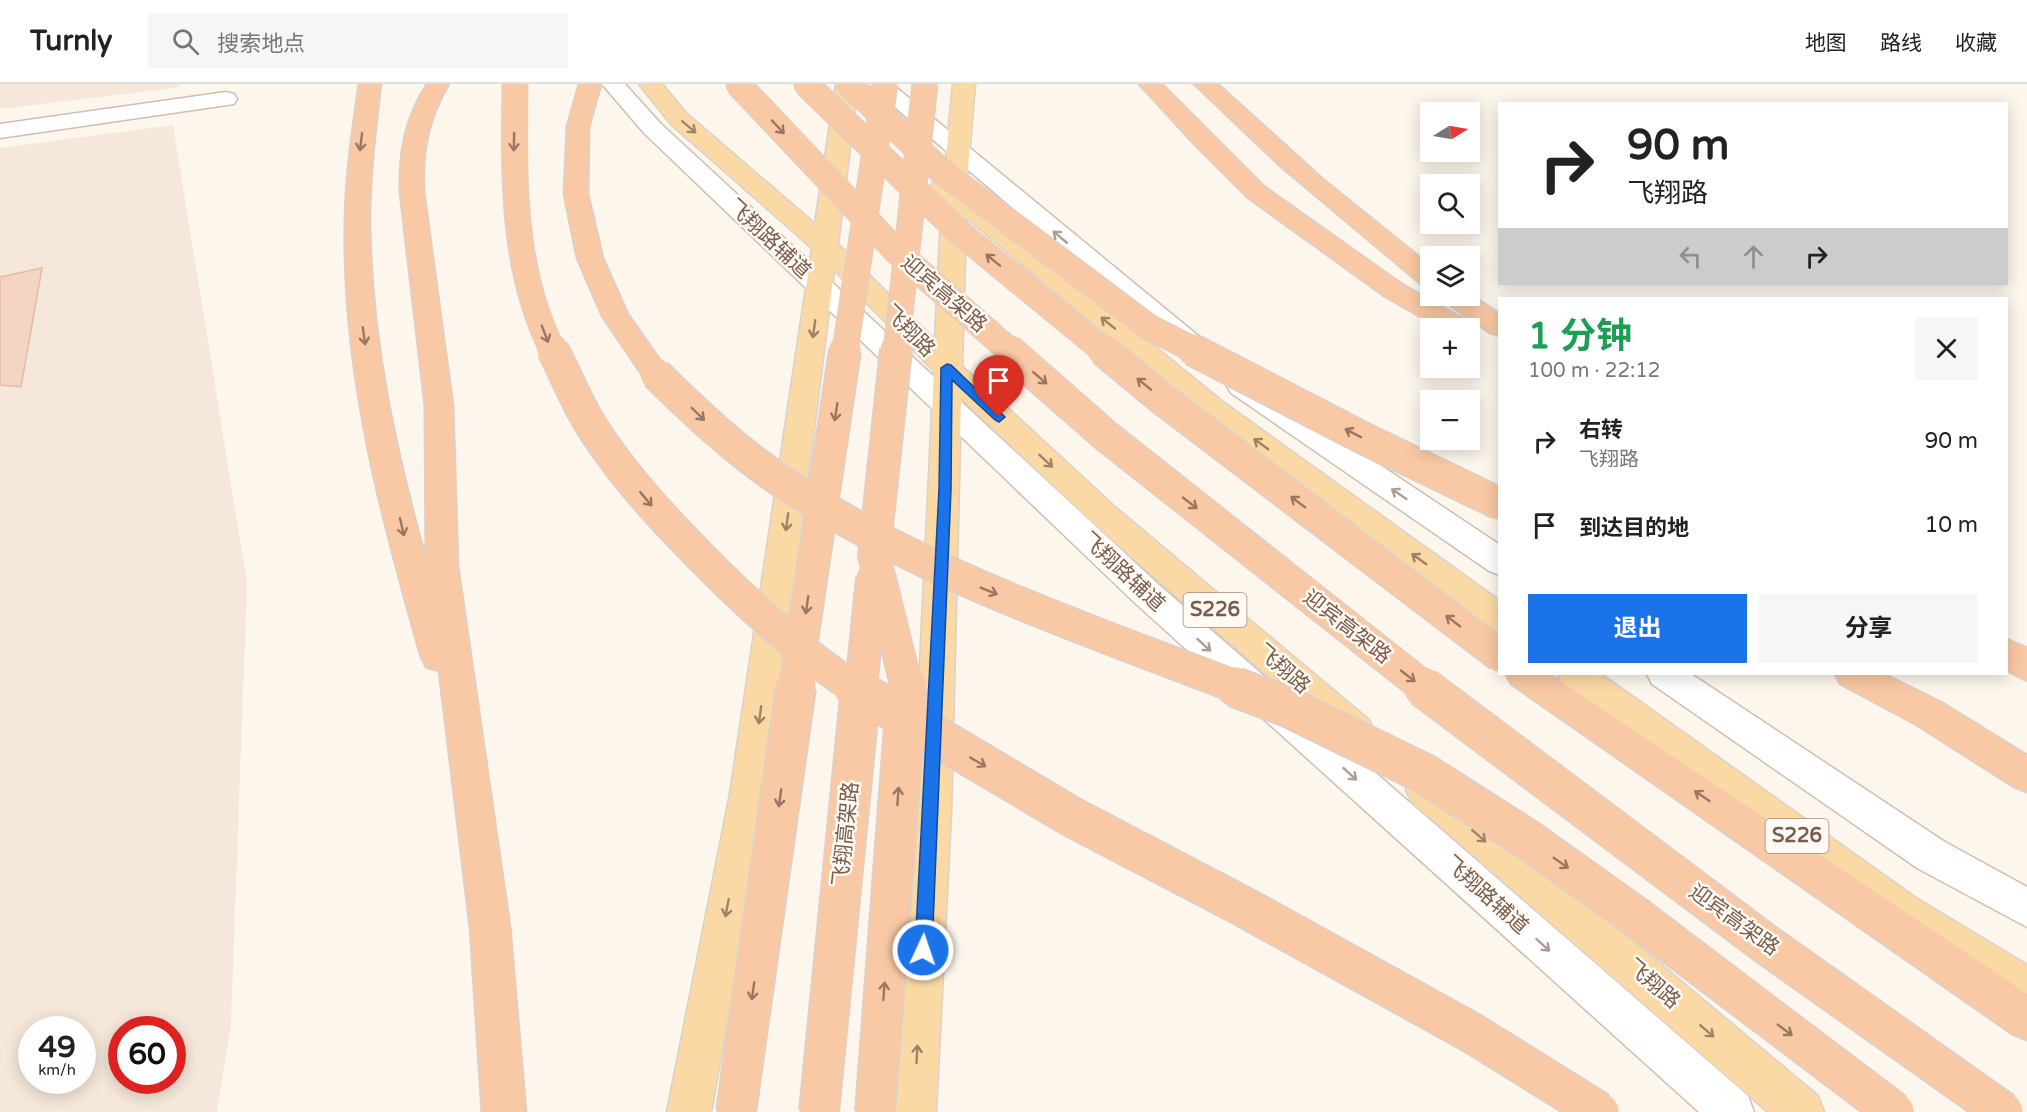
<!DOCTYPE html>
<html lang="zh">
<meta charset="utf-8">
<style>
:root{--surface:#fff;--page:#f6f6f6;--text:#222;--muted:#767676;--line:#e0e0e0;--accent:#1a73e8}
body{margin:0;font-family:"Varela Round","Noto Sans SC",sans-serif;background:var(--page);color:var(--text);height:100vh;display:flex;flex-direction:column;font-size:22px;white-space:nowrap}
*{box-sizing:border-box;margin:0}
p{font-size:20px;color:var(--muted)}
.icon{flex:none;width:33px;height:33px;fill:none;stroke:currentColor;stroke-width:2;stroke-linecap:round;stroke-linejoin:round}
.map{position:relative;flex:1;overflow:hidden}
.drawer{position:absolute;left:1498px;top:213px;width:510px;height:378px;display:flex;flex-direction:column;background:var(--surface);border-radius:0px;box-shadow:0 3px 15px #0003}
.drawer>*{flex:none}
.banner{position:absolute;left:1498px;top:18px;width:510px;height:183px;border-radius:0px;box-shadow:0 3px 15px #0003;background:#fff;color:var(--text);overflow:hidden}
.needle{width:39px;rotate:79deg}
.controls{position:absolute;left:1420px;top:18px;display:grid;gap:12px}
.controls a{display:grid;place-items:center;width:60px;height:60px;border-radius:0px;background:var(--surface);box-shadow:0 3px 15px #0003;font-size:30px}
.speed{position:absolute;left:18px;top:932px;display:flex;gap:12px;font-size:30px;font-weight:700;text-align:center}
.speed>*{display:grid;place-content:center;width:78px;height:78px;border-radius:50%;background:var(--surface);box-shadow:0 3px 15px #0003;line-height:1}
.speed small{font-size:15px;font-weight:400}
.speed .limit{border:9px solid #d22;background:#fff;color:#111}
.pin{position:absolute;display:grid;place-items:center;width:51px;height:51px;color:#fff;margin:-62px -26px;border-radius:50% 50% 50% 0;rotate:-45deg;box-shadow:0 0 6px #0007}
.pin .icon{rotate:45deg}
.me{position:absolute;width:66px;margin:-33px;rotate:3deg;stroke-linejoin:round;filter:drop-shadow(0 0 4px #0008)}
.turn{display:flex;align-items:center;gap:21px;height:126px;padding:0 30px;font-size:27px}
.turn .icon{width:78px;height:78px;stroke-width:2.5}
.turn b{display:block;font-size:42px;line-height:51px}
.lanes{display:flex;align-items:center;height:57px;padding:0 30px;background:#0003;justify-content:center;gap:30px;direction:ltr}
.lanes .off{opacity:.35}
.round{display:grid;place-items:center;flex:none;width:63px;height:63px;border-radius:0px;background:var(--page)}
.head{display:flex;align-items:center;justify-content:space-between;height:102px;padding:0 30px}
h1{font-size:36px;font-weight:700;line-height:45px;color:#1e9e55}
.primary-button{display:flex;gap:12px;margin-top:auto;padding:12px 30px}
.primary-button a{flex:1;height:69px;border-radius:0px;background:var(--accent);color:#fff;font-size:24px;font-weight:700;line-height:69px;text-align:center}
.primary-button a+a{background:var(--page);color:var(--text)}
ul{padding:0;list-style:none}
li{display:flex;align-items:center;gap:18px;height:84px;padding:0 30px}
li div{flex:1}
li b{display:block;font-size:22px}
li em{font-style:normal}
header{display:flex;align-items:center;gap:36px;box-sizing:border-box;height:84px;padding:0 30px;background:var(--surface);border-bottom:2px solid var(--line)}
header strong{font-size:28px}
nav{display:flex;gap:33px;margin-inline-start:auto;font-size:21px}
.search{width:420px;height:54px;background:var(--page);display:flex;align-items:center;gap:15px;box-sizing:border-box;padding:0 21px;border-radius:0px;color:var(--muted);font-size:22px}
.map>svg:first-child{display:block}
.residential{fill:#f5e8da;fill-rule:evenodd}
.building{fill:#f3d5c3;stroke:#e6bba3;stroke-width:1.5}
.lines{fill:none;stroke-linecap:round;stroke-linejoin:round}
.tertiary-casing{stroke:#d1beb0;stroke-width:3}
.primary-casing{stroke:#dad1cd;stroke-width:3}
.trunk-casing{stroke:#dad1cd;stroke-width:3}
.tertiary{fill:#fff;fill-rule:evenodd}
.primary{fill:#fbd9a5;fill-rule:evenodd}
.trunk{fill:#f9c8a4;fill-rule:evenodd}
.trunk-bridge-far2-casing{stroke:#dad1cd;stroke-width:27;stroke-linecap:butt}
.trunk-bridge-far1-casing{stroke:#dad1cd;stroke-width:34;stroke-linecap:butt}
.trunk-bridge-casing{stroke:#dad1cd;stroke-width:42;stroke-linecap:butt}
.trunk-bridge-far2{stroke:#f9c8a4;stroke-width:25}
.trunk-bridge-far1{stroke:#f9c8a4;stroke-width:31}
.trunk-bridge{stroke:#f9c8a4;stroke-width:39}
.oneway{stroke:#a18267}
.oneway2{stroke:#9a7763}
.oneway3{stroke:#af9d94}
.route{fill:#1a73e8;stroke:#114b97;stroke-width:1.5}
.labels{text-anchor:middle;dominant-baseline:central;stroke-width:5;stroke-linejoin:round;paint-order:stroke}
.shield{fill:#fffaf3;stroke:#a28b7f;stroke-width:1.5}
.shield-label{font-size:20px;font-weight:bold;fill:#7a5c4d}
.street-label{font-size:21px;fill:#7a5c4d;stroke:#fffaf3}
</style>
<header>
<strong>Turnly</strong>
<div class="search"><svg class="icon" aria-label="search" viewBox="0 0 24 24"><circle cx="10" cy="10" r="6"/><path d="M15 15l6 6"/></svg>搜索地点</div>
<nav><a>地图</a><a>路线</a><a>收藏</a></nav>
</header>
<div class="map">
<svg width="2027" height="1028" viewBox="0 0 2027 1028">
<rect width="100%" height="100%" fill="#fdf6ec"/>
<path class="residential" d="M0,0h182l-7,4 -175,21z
M173,41l74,458 -16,440 -14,89h-217v-964zM32,945h50v51h-50zM122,945h50v51h-50z"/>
<path class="building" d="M42,184l-21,119 -21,-2v-108z"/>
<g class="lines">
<g class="tertiary-casing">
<path id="tertiary" d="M602,0h23l35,39 499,462 589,511 6,16h-55l-564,-509 -491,-470z
M868,0h24l310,255 4,7 -4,7 -10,2 -10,-2z
M226,8l8,2 3,5 -3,5 -234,34v-14z
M1241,292l10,3 249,166v30l-11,-4 -258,-178 -4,-7 4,-7z
M1647,590h44l254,168 82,45v40l-110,-59 -265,-184z"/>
</g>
<g class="primary-casing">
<path id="primary" d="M639,0h23l25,30 128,110 21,-140h22l-20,160 97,96 7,-143 -11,-11 3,-5 10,-2 9,-95h22l-9,109 257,209 277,199v32l-12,-4 -285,-213 -237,-199 -4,149 153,141 254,213 5,11 -5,11 -13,5 -13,-5 -250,-219 -132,-125 -10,414 -15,300h-44l21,-300 21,-441 -100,-101 -66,524 -57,318h-44l63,-318 82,-546 -141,-124z
M1558,590h43l315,224 111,67v44l-15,-6 -124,-77 -325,-242z
M1425,689l13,5 380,318 6,16h-56l-356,-310 -6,-12 6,-12z"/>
</g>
<g class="trunk-casing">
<path id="trunk" d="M359,0h22c-6,49 -12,97 -11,146 2,112 26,222 56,329l-1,-153 -25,-214c-1,-41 5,-73 27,-108h22c-21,35 -27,67 -25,108l29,214 5,160 52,361 16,185h-44l-12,-185 -31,-256 -13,-4 -5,-10c-40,-139 -78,-282 -76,-428 0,-49 7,-97 14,-145z
M579,0h22l-12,43 -1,67 15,64 25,56 42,60 -4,7 -10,3 -10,-3 -44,-65 -25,-58 -13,-64 3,-67z
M1139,0h23l103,103 137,97 68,38 4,6 -4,6v-6h-30l-56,-32 -137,-99 -53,-53z
M1194,0h24l106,96 107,86v21l-9,-2 -143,-120z
M1470,210l30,20v22l-10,-3 -45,-31 -4,-6z
M2007,555l20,9v33l-20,-10z
M1506,590h44l477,320v46l-15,-6 -501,-350z
M1835,590h49l57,28 86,53v37l-13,-5 -99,-63 -75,-40z"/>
</g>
<use href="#tertiary" class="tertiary"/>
<use href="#primary" class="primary"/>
<use href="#trunk" class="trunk"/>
<g class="trunk-bridge-far2-casing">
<path id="trunk-bridge-far2" d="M515,0c-1,90 -4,185 38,267
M738,0l158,167 114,100
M806,0l153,148 145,119
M849,0l91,86 209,157 47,24
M845,267l40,-267
M896,267l29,-267"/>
</g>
<g class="trunk-bridge-far1-casing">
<path id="trunk-bridge-far1" d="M553,266c13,25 24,53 39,77 34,53 76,97 121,142 43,43 90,86 142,119
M896,266l-22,205 33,133
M1008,266l98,86 319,252
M1103,266l58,48 339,258
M1193,266l170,88 137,66
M656,290c40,39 81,78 128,109 140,92 300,145 455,205
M795,604l50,-338
M861,604l11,-110"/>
</g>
<g class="trunk-bridge-casing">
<path id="trunk-bridge" d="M853,603l219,130 174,91 226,125 127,79
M1235,603l55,21 135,66 102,65 108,77 259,196
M1423,603l344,258 236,167
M736,1028l60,-425
M819,1028l42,-425
M875,1028l32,-425"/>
</g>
<use href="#trunk-bridge-far2" class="trunk-bridge-far2"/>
<use href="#trunk-bridge-far1" class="trunk-bridge-far1"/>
<use href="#trunk-bridge" class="trunk-bridge"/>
</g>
<defs><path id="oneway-shaft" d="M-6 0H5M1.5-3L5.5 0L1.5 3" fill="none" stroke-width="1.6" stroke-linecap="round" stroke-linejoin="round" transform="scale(1.5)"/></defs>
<g class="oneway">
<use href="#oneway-shaft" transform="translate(689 43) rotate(41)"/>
<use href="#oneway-shaft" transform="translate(1108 239) rotate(-141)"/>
<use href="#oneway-shaft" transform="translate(814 245) rotate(98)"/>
<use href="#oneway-shaft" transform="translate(1261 360) rotate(-144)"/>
<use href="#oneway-shaft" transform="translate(1046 377) rotate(43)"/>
<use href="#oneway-shaft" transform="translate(787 438) rotate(98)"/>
<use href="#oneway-shaft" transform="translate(1419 475) rotate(-144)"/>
<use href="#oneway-shaft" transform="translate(760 631) rotate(98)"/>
<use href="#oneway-shaft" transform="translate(1479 752) rotate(41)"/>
<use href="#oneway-shaft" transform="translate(727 824) rotate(101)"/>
<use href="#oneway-shaft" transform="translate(1707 947) rotate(41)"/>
<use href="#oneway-shaft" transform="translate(917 970) rotate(-87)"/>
</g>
<g class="oneway2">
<use href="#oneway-shaft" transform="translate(778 43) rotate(47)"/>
<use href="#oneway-shaft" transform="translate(361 58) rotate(97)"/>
<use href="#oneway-shaft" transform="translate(514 58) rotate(91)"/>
<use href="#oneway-shaft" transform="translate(993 176) rotate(-141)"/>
<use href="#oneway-shaft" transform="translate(545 250) rotate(69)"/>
<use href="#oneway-shaft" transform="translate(364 252) rotate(82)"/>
<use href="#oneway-shaft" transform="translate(1040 294) rotate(41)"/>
<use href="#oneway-shaft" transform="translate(1144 300) rotate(-141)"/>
<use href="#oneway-shaft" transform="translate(836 328) rotate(99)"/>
<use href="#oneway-shaft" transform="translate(698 330) rotate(44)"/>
<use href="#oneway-shaft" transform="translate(1353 349) rotate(-153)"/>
<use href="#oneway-shaft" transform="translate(646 415) rotate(50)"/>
<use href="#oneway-shaft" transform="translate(1298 418) rotate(-143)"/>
<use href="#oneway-shaft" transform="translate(1190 419) rotate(38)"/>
<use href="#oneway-shaft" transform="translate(402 443) rotate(77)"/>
<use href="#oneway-shaft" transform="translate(989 507) rotate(22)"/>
<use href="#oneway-shaft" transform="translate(807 521) rotate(98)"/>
<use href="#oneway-shaft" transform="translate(1453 537) rotate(-143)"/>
<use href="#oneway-shaft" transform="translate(1408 592) rotate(38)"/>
<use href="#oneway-shaft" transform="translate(978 678) rotate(30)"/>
<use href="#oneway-shaft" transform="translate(898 712) rotate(-86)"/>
<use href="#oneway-shaft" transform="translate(1702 712) rotate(-146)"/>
<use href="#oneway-shaft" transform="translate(780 714) rotate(98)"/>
<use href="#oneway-shaft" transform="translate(1561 779) rotate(35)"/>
<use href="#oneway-shaft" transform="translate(753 907) rotate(98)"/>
<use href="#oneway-shaft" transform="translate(884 907) rotate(-86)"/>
<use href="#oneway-shaft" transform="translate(1785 946) rotate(37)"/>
</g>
<g class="oneway3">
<use href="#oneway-shaft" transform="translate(1060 153) rotate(-140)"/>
<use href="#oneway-shaft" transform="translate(1399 410) rotate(-146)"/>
<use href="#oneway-shaft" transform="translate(1204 561) rotate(42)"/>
<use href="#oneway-shaft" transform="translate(1350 690) rotate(42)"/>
<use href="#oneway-shaft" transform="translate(1543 861) rotate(42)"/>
</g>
<path class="route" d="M947,280l4,1 54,52 -6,5 -4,-2 -43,-40 -1,109 -19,461 -3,6 -6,3 -6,-3 -2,-6 24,-461 2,-121z"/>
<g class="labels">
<g class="shield">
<rect x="1183.5" y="509" width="63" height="34" rx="4.5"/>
<rect x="1765.5" y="735" width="63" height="34" rx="4.5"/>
</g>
<g class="shield-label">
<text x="1215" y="526">S226</text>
<text x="1797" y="752">S226</text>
</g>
<g class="street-label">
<text transform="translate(769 155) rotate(43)">飞翔路辅道</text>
<text transform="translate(944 210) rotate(41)">迎宾高架路</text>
<text transform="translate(909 247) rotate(45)">飞翔路</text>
<text transform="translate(1123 488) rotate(43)">飞翔路辅道</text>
<text transform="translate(1347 543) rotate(38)">迎宾高架路</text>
<text transform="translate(1283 585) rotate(41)">飞翔路</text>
<text transform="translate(846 750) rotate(-84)">飞翔高架路</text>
<text transform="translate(1486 811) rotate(42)">飞翔路辅道</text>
<text transform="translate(1734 836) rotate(36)">迎宾高架路</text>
<text transform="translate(1653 900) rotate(41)">飞翔路</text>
</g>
</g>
</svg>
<div class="controls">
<a><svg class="needle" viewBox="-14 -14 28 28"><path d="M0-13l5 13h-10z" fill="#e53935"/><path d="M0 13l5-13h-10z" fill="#767676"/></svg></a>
<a><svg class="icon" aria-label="search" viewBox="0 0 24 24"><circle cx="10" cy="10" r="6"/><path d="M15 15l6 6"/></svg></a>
<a><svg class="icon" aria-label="layers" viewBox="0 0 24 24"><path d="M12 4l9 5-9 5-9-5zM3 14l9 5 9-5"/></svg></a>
<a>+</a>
<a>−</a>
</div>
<div class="speed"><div>49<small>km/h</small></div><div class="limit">60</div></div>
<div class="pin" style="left:999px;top:333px;background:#d93025"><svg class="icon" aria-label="arrive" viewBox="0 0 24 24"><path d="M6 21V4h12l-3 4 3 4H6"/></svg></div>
<svg class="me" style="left:923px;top:866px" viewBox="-20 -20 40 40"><circle r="17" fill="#1a73e8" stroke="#fff" stroke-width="3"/><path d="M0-11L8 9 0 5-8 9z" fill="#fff"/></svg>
<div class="banner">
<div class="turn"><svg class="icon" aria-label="right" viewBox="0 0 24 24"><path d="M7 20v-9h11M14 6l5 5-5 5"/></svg><div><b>90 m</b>飞翔路</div></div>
<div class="lanes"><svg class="icon off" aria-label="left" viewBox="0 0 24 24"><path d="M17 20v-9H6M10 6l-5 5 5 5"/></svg><svg class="icon off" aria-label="ahead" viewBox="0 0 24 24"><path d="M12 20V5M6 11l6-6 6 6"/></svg><svg class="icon" aria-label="right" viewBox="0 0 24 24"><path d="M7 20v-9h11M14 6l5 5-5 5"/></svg></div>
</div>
<section class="drawer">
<div class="head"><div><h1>1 分钟</h1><p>100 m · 22:12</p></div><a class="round"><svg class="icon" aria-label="close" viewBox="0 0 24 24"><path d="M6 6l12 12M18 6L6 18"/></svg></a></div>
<ul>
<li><svg class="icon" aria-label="right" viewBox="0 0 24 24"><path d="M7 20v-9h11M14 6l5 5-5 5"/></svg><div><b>右转</b><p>飞翔路</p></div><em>90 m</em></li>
<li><svg class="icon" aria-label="arrive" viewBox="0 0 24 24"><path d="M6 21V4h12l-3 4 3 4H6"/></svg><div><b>到达目的地</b></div><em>10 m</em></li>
</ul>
<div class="primary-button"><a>退出</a><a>分享</a></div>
</section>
</div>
